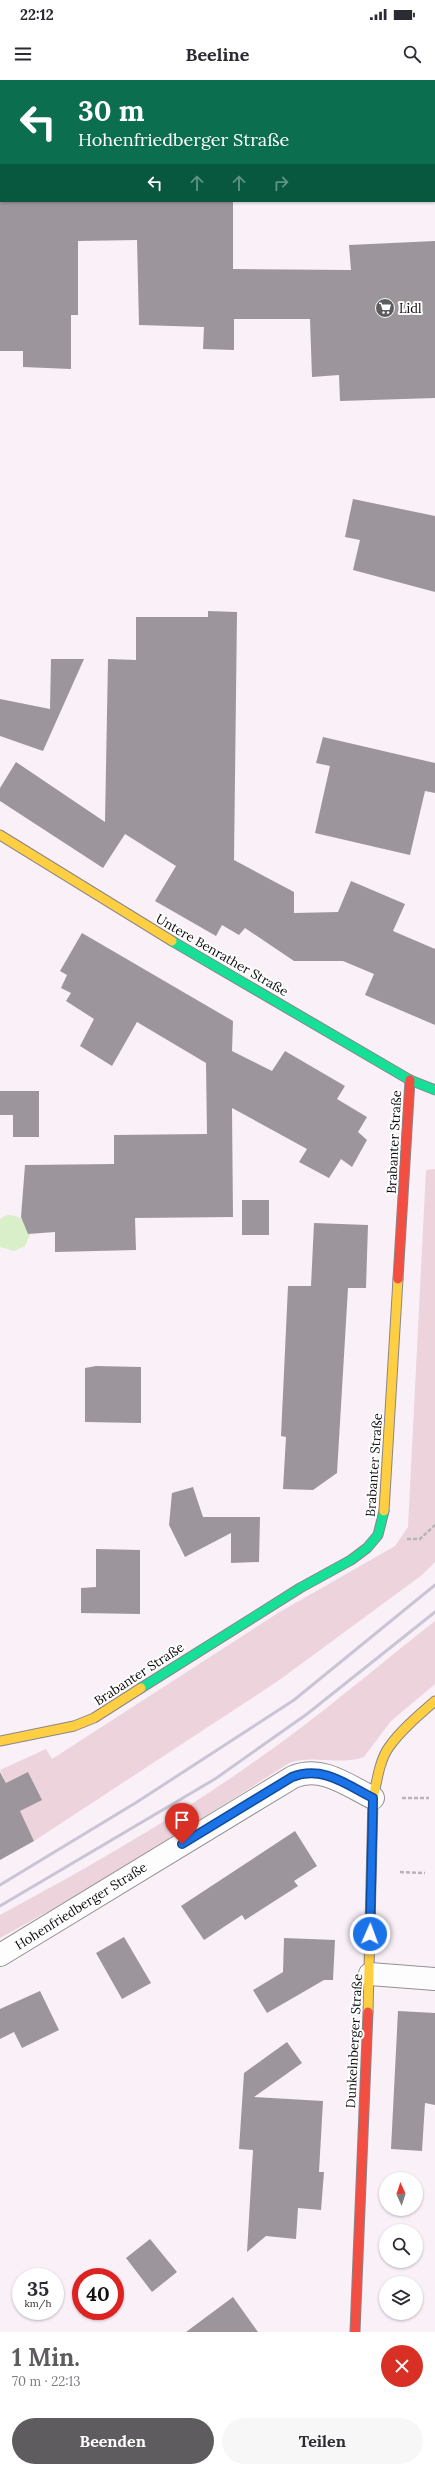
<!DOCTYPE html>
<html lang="de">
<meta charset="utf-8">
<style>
:root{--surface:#fff;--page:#f7f7f7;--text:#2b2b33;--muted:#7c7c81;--accent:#5f5c5f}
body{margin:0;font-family:Lora,serif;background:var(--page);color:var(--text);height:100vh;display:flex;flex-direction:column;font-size:15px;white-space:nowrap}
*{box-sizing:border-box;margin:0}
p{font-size:13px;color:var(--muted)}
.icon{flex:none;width:22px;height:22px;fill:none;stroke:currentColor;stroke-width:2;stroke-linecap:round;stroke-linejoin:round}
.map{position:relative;height:2252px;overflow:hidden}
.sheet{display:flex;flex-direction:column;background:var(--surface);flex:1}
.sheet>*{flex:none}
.top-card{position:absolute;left:0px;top:0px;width:435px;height:122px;box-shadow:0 1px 3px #0004;background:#0b6e4f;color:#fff;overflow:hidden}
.needle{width:26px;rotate:357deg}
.tools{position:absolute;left:379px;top:2092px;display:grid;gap:8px}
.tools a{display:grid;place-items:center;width:44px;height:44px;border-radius:50%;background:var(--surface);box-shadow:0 1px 3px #0004;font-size:20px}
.speed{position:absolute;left:12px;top:2188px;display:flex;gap:8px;font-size:20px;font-weight:700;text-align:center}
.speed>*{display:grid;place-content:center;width:52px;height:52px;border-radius:50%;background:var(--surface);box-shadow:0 1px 3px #0004;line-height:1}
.speed small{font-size:10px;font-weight:400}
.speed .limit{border:6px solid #d22;background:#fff;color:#111}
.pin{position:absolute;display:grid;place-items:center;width:34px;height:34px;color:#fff;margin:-41px -17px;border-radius:50% 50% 50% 0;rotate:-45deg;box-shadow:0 0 4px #0007}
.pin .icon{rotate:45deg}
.me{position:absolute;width:44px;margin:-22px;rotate:2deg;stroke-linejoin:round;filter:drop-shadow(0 0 3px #0008)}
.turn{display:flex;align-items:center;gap:14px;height:84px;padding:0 12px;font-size:18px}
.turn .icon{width:52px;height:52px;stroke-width:2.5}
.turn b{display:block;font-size:28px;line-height:34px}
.lanes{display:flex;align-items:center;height:38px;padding:0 12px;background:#0003;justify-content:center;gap:20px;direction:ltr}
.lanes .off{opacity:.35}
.round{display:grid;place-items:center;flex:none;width:42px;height:42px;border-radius:21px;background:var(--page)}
.overview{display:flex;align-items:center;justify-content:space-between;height:68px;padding:0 12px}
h1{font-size:24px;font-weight:700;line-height:30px;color:var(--accent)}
.action{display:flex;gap:8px;margin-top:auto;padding:8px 12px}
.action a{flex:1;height:46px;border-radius:24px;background:var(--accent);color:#fff;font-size:16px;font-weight:700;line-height:46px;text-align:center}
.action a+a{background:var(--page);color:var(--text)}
.status{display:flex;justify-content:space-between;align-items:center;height:28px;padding:0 20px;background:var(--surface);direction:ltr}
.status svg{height:11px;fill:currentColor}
header{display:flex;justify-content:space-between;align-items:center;height:52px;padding:0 12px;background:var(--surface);font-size:18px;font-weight:700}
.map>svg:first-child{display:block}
.green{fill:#edd3db}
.water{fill:#d8efca}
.building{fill:#9c969c}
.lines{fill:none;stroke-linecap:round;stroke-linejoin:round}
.street-casing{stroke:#938f92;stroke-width:24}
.fast-casing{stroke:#8a8589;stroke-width:11}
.slow-casing{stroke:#8a8589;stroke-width:11}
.jam-casing{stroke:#8a8589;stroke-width:11}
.path{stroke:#b7b5b7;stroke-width:2.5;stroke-dasharray:4 2;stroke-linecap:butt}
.street{stroke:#fefdfe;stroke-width:22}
.fast{stroke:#16e098;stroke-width:9}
.slow{stroke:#ffcf43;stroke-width:9}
.jam{stroke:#f24e42;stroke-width:9}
.rail{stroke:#cac5d4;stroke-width:3}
.route-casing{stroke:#114b97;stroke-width:10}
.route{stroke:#1a73e8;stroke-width:7}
.labels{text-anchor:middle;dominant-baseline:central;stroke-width:4;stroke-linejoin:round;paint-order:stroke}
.poi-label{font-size:13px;fill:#0c0c0c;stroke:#fff;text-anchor:start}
.street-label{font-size:13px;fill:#0c0c0c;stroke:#fff}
</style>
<div class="status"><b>22:12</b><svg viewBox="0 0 49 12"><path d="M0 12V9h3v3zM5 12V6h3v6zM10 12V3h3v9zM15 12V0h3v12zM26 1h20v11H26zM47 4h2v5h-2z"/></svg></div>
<header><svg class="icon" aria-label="menu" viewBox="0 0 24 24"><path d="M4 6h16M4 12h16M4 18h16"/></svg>Beeline<svg class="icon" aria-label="search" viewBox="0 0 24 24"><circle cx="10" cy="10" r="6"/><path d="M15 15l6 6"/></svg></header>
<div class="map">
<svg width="435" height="2252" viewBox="0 0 435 2252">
<rect width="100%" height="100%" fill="#faf0f8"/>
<path class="green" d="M435,1089v393l-13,13 -144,106 -244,160 -34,-71 46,-21 6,10 226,-146 117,-67 13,-19 18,-357z
M435,1541v63l-44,37 -27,36c-26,9 -50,-3 -75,6 -95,61 -190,121 -289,175v-23c85,-46 172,-95 251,-151 64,-44 123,-95 184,-143z"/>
<path class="water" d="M7,1135c15,0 17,6 23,19l-5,12 -11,5 -14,-4v-28z"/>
<path class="building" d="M0,121h233v68l118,1 -2,-25 86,-4v157l-95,3 -1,-26 -27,2 -2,-58h-76v31l-31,-1 1,-22 -65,-2 -2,-85 -59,1v74h-7v54l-48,-2v-16h-23z
M353,419l82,17v76l-82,-22 7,-30 -15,-3z
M208,531l29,1 -3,248 60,32v21l44,-1 13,-31 54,23 -12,27 42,18v76l-70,-30 9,-21 -31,-13h-49l-49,-33 -6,7 -17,-10 -6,11 -61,-35 21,-35 -51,-32 -22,34 -103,-67v-13l16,-26 89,60 3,-163 28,1v-43h72z
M51,579h33l-41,92 -43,-15v-37l50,10z
M323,657l112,26v30l-10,-2 -15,64 -95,-22 15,-67 -14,-3z
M82,853l151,88 -1,30 40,20 13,-20 60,35 -8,13 30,18 -9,15 9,8 -15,27 -11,-8 -12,19 -30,-16 8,-13 -75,-41 1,109 -98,1 1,32 -81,2v-20l-27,2 -7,-17 4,-52 89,-1v-29l93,-1 -1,-71 -69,-41 -25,44 -32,-20 14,-27 -28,-18 5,-8 -10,-5 6,-13 -7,-4z
M0,1011h39v46h-26v-22h-13z
M242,1120h27v35h-27z
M314,1143l54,2 -2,63h-18l-11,185 -24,17 -30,-1 3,-52 -5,-1 7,-150h23z
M96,1286l45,1v56l-56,-1v-54z
M193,1407l10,30h57l-1,45 -28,1v-30l-46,24 -16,-32 3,-32z
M96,1469l44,1v64l-59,-1v-25l15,-1z
M0,1692l6,11 22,-11 14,28 -22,11 14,30 -34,19z
M295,1751l22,35 -23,15 4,5 -53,34 -3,-5 -38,25 -23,-34z
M124,1857l27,46 -29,16 -26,-46z
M284,1858l51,2 -2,40h-9l-57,33 -14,-23 30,-18z
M40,1911l19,39 -37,18 -8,-16 -14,7v-30z
M398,1931l37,2v92l-10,-2 -3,48 -31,-2z
M287,1962l15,21 -48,34 69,4 -4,71h5l-3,38 -23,-2 -2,31 -30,-3 -19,16 6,-102 -14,-1 5,-76z
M150,2159l27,33 -25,20 -26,-34z
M233,2217l25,35h-72z"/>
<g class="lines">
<g class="street-casing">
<path id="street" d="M0,1875l293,-178c29,-12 54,8 80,21
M370,1894l65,5"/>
</g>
<g class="fast-casing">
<path id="fast" d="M0,44h1
M172,861l238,139 25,10
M141,1608l159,-100 51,-28 16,-12 11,-13 6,-24"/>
</g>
<g class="slow-casing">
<path id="slow" d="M434,30h1
M0,755l172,106
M384,1431l14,-232
M0,1661l74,-15 20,-8 47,-30
M368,1932l5,-214c4,-16 6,-37 16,-51 12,-17 30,-32 46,-46"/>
</g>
<g class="jam-casing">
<path id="jam" d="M398,1199l12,-199
M355,2252l13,-320"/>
</g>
<path class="path" d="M407,1459h13l15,-14
M402,1718h27
M400,1792l25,1"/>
<use href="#street" class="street"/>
<use href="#fast" class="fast"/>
<use href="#slow" class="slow"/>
<use href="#jam" class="jam"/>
<path class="rail" d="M0,1805l137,-83 157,-102 141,-115
M0,1826l215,-127 92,-65 128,-102"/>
</g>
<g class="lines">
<g class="route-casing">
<path id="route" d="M182,1764l110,-67c31,-12 55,8 81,21l-3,136"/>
</g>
<use href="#route" class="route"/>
</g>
<defs>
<g id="supermarket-disc" transform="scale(1)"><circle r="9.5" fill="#5f5c5f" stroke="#fff"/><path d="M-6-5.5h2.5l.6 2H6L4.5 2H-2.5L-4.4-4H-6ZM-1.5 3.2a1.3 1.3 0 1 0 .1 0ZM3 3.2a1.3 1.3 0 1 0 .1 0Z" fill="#fff"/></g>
</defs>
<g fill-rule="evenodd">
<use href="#supermarket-disc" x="385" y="228"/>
</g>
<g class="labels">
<g class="poi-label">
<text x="399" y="228">Lidl</text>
</g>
<g class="street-label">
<text transform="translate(222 875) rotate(30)">Untere Benrather Straße</text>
<text transform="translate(394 1062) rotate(-87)">Brabanter Straße</text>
<text transform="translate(374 1385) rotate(-86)">Brabanter Straße</text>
<text transform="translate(139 1594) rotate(-33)">Brabanter Straße</text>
<text transform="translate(81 1826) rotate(-32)">Hohenfriedberger Straße</text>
<text transform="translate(354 1961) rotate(-87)">Dunkelnberger Straße</text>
</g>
</g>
</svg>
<div class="tools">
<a><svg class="needle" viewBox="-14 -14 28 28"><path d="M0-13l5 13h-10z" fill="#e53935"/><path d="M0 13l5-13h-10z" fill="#7c7c81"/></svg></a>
<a><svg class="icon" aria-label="search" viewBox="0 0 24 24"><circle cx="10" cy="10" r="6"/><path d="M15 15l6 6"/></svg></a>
<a><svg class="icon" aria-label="layers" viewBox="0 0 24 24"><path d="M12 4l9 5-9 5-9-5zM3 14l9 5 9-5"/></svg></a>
</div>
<div class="speed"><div>35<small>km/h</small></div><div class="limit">40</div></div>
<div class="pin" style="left:182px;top:1764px;background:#d93025"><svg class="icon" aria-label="arrive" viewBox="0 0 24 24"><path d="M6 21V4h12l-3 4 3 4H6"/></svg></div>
<svg class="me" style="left:370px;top:1854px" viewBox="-20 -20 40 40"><circle r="17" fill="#1a73e8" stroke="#fff" stroke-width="3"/><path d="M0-11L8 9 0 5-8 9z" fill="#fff"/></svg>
<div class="top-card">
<div class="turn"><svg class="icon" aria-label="left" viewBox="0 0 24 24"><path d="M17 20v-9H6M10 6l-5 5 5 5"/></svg><div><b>30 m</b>Hohenfriedberger Straße</div></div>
<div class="lanes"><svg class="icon" aria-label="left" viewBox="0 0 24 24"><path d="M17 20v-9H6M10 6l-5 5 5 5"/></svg><svg class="icon off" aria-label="ahead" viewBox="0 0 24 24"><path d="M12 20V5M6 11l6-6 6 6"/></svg><svg class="icon off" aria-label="ahead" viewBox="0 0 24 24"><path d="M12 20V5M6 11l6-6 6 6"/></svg><svg class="icon off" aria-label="right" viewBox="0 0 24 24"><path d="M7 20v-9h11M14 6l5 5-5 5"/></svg></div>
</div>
</div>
<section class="sheet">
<div class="overview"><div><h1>1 Min.</h1><p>70 m · 22:13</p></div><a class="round" style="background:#d93025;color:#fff"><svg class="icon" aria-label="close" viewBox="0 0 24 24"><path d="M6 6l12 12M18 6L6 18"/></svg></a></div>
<div class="action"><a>Beenden</a><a>Teilen</a></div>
</section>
